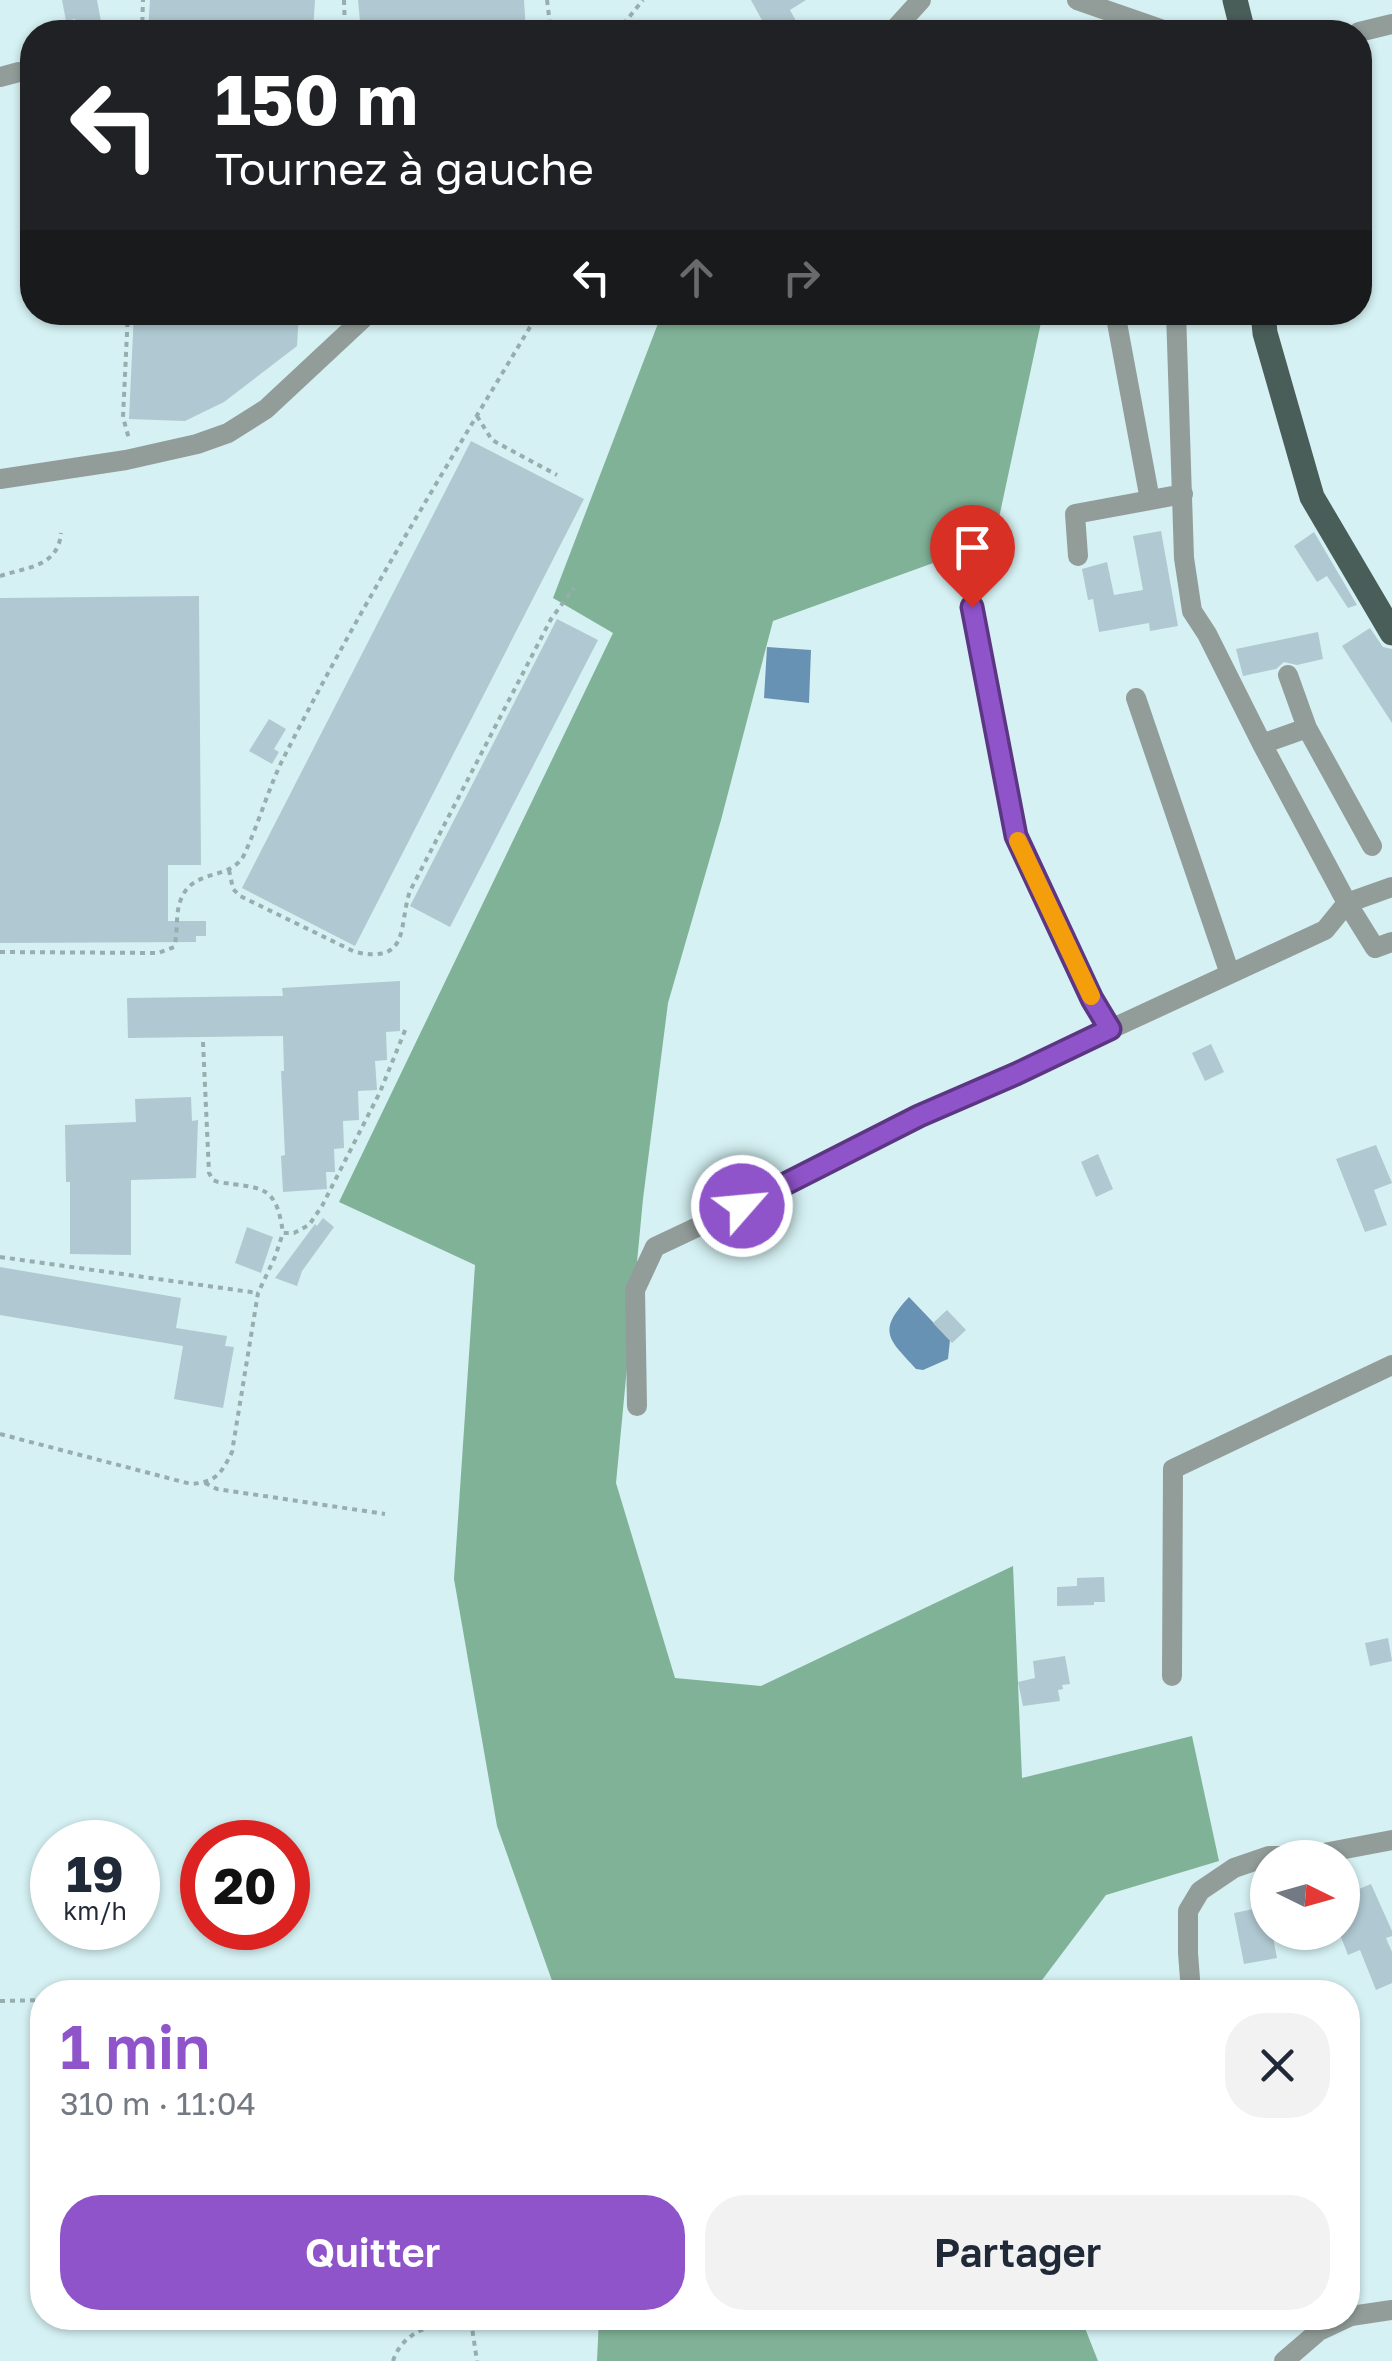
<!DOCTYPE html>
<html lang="fr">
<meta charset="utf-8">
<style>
:root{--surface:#fff;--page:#f2f2f3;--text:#1f2937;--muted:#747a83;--accent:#8f53ca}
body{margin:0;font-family:"Golos Text",sans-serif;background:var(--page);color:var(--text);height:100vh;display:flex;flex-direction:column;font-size:38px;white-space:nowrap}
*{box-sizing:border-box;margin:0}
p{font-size:32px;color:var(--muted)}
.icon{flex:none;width:55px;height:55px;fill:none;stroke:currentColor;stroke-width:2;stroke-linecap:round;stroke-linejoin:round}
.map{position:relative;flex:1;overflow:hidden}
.details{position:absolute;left:30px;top:1980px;width:1330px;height:350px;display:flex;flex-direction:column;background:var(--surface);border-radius:40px;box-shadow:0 2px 8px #0004}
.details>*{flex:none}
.hud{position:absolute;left:20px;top:20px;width:1352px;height:305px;border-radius:40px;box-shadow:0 2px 8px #0004;background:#202124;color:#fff;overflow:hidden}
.needle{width:65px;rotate:95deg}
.buttons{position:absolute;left:1250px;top:1840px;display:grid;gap:20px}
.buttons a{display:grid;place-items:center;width:110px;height:110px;border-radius:50%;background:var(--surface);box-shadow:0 2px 8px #0004;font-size:50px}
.speed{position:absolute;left:30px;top:1820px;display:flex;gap:20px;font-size:50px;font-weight:700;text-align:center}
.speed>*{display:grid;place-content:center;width:130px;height:130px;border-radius:50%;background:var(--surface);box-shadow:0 2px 8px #0004;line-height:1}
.speed small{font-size:25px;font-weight:400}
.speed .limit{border:15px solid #d22;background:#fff;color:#111}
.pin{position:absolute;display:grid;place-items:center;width:85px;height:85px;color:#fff;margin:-102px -42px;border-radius:50% 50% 50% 0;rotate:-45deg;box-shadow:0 0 10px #0007}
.pin .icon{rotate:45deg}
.me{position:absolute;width:110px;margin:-55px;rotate:63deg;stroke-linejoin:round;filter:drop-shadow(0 0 8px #0008)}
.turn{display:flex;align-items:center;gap:35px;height:210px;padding:0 30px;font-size:45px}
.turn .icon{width:130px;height:130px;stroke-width:2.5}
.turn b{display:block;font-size:70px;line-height:85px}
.lanes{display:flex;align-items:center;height:95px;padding:0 30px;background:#0003;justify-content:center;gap:50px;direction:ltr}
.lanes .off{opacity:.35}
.round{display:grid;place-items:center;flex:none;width:105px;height:105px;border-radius:40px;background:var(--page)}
.head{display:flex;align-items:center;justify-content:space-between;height:170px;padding:0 30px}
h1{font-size:60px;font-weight:600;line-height:75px;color:var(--accent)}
.button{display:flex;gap:20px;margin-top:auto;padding:20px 30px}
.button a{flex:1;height:115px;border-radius:40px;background:var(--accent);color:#fff;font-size:40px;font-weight:600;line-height:115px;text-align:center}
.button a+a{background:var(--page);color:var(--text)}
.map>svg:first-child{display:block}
.forest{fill:#80b297}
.water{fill:#6892b3}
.building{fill:#b0c8d1}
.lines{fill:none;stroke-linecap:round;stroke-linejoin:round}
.path{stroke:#97adae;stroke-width:4;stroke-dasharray:5 5;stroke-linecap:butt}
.minor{stroke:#929d9a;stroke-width:20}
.major{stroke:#495d59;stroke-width:25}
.route-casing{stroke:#5d3683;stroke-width:25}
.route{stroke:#8f53ca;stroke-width:18}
.slow{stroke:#f59e0b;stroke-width:18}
</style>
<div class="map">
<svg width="1392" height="2361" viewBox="0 0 1392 2361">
<rect width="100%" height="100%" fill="#d5f1f3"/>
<path class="forest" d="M662,313h381l-49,228 -221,80 -52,199 -53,183 -25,196 -27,284 59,195 86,8 252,-120 9,212 170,-42 27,125 -113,34 -73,97h-477l-59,-166 -43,-247 21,-314 -136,-63 274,-569 -60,-35z
M599,2318h482l17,43h-501z"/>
<path class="water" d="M767,647l44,3 -2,53 -45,-5z
M909,1297l41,43 -2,19 -25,11 -7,-1c-27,-30 -40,-37 -7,-72z"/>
<path class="building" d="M62,0h35l6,32h-25l-3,-13 -9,2z
M150,0h165l-2,32h-165z
M358,0h166l2,32h-165z
M751,0h55l-16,10 6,11 -7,4 4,7h-19l-5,-10 -5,2z
M134,312h165l-2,34 -73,56 -39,19 -56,-2z
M471,441l113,58 -229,447 -113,-58z
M1161,531l17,95 -28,5 -1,-8 -50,9 -6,-33 -5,1 -6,-31 25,-7 7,33 29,-5 -10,-54z
M1314,532l43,73 -9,3 -21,-32 -10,6 -23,-36z
M199,596l2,269h-33v56h38v15h-10v6l-196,1v-345z
M557,619l41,21 -148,287 -40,-21z
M1370,628l13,19 9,2v74l-50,-77z
M1318,632l5,27 -26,6 -13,-3 -8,7 -33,7 -7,-27z
M269,719l17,10 -12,20 5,3 -7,12 -23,-13z
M400,981v50l-14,1 1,28 -12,1 2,29 -19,1 1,29 -16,1 1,27 -10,1 1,23h-9l1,17 -44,3 -2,-36 4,-1 -4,-84h3l-1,-35 -155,2 -1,-40 156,-2 -1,-8z
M1211,1044l13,28 -19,9 -13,-28z
M191,1097l1,24 6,-1 -2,58 -65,2v75l-61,-1v-72h-4l-1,-57 71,-3 -1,-23z
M1376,1145l16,38 -18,7 13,35 -22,7 -29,-73z
M1098,1154l15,35 -17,8 -15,-35z
M323,1218l11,9 -32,44 -5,15 -22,-8 40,-54 2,2z
M247,1227l26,10 -12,36 -26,-10z
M0,1267l181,31 -5,30 51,8 -2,10 9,1 -11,61 -49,-9 9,-53 -183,-31z
M947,1310l19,20 -14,13 -19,-20z
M1104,1577l1,25h-11v3l-37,1v-19l20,-1v-8z
M1388,1638l4,23 -22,5 -5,-23z
M1065,1656l5,28 -8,1 1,4 -5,1 2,11 -37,5 -5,-24 17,-4 -2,-17z
M1371,1884l21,47v5l-6,2 6,14v31l-16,7 -16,-40 -12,5 -9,-23h3v-36z
M1268,1906v26h4l5,26 -33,6 -10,-51z"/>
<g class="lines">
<path class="path" d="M344,0l1,32
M547,0l4,32
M142,32l1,-32
M617,32l26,-32
M128,312l-5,105 6,22
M477,416l15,24 65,35
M0,576c27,-9 58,-9 61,-43
M229,870l4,19 7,7 115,56c56,12 43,-26 55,-61l141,-272 23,-31
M0,952l158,1 16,-6c5,-17 0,-36 9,-52 13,-26 48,-15 61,-40 14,-30 23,-62 37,-92 78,-155 169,-302 258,-451
M203,1042l6,131 4,7 5,2c44,7 58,1 65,51h11l15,-8 13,-19 58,-114 26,-64
M0,1257l258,36
M0,1434l191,50c25,-2 30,-10 41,-32l26,-159 17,-36 8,-24
M205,1483l12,6 168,25
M291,1992c22,-1 53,-11 72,0
M0,2001l42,-1
M471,2321l6,40
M393,2361c15,-47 82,-40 122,-43"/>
<path class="minor" d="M1077,0l92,32
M892,32l29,-32
M1359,32l33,-8
M0,77l19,-5
M1115,312l35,188
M1176,312l8,246 8,53 15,23 55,110 85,159 45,-16
M0,479l126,-19 71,-16 31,-11 38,-24 104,-97
M1078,556l-3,-42 108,-20
M972,607l43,229 77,163 19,30 214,-99 22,-27 28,45 17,-6
M1288,675l19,53
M1136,698l94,276
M1262,744l45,-16 65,118
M637,1406l-2,-116 20,-43 87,-41 177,-91 97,-41 95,-45
M1172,1676l1,-207 219,-104
M1191,1992l-3,-39v-42l12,-20 34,-23 35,-12h39l84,-16
M1284,2361l35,-30 32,-15 41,-6"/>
<path class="major" d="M1235,0l8,32
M1263,312l2,21 47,164 80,136"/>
</g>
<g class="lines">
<g class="route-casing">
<path id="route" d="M742,1206l177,-90 97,-42 94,-45 -18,-30 -76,-163 -44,-229"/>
</g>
<use href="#route" class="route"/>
<path class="slow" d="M1018,841l73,155"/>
</g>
</svg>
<div class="buttons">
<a><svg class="needle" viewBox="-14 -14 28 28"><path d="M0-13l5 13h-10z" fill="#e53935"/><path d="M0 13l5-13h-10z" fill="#747a83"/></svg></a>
</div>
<div class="speed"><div>19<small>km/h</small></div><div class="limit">20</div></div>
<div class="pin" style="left:972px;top:607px;background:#d93025"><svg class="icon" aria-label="arrive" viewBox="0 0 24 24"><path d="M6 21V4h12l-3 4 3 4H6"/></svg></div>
<svg class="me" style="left:742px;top:1206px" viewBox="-20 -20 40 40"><circle r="17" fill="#8f53ca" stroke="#fff" stroke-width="3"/><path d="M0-11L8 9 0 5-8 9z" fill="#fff"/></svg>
<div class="hud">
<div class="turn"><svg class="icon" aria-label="left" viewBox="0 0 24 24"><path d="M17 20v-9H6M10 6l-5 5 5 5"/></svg><div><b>150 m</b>Tournez à gauche</div></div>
<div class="lanes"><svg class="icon" aria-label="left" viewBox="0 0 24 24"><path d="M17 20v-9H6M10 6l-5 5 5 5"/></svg><svg class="icon off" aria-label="ahead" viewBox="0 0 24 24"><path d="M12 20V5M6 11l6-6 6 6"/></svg><svg class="icon off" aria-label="right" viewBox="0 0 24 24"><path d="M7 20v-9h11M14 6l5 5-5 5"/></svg></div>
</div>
<section class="details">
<div class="head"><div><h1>1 min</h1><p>310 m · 11:04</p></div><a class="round"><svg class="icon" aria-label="close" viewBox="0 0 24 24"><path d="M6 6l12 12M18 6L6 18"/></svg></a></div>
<div class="button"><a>Quitter</a><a>Partager</a></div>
</section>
</div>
